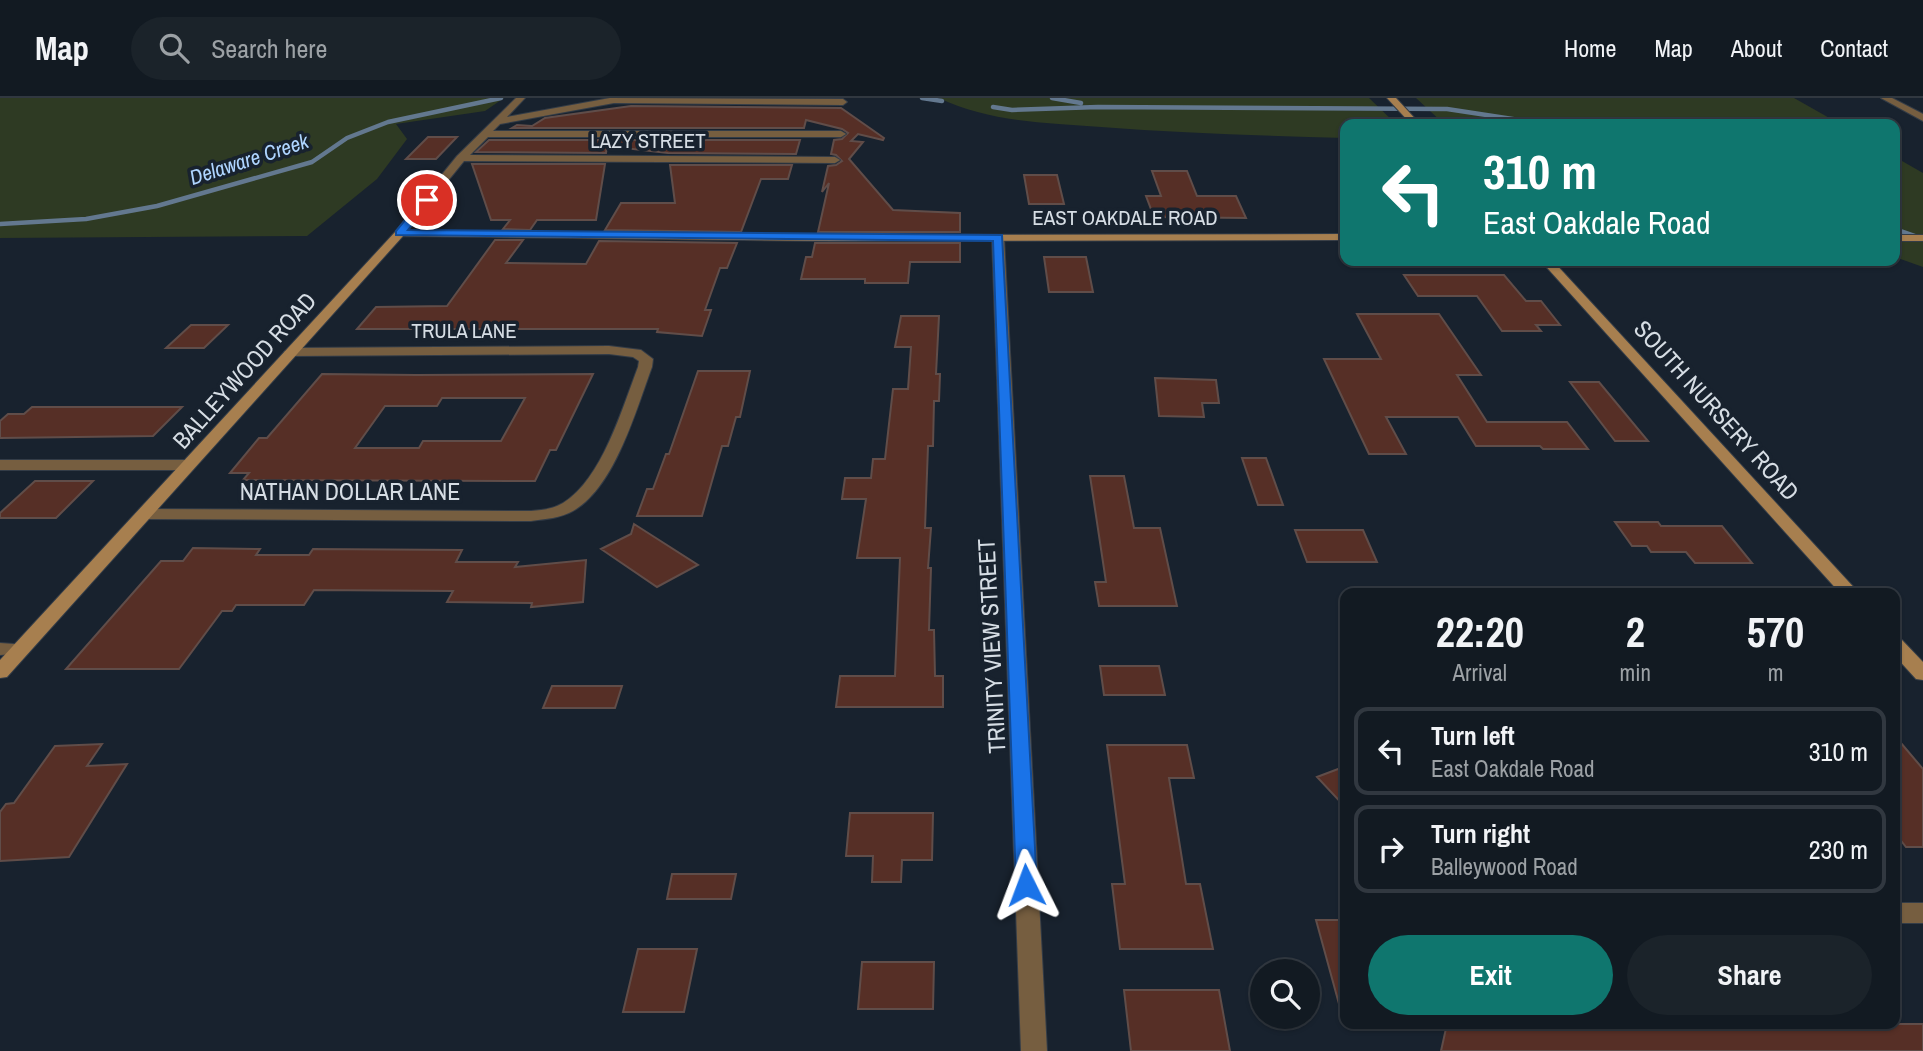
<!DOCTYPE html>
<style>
:root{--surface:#121a22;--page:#1b232a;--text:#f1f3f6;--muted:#9ca1a5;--line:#313840;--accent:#0f766e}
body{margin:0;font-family:"Archivo Narrow",sans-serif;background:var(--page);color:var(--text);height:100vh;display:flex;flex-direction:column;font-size:26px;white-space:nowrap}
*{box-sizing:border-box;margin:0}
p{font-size:23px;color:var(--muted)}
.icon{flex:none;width:38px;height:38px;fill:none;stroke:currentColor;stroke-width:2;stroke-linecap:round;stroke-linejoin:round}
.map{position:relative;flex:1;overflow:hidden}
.drawer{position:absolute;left:1340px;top:490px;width:560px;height:441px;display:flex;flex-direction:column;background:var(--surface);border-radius:14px;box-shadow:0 2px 5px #0004,0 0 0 2px var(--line)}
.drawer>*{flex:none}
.hud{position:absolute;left:1340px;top:21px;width:560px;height:147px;border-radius:14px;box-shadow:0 2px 5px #0004,0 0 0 2px var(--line);background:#0f766e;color:#fff;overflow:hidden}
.buttons{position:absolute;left:1250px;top:861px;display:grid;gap:14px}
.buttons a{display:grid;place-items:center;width:70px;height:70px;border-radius:50%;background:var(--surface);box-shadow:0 2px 5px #0004,0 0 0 2px var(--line);font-size:35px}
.pin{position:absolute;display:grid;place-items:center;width:60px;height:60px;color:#fff;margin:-30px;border:4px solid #fff;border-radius:50%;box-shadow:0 2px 7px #0007}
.me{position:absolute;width:77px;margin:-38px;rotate:357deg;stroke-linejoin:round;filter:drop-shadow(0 0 5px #0008)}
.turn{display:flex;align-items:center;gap:24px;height:147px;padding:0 28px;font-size:32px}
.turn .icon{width:91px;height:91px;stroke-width:2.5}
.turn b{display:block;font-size:49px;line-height:60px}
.eta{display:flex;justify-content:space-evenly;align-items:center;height:119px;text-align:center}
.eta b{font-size:42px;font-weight:700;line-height:49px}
.primary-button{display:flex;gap:14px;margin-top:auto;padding:14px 28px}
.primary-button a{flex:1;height:80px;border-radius:42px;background:var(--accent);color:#fff;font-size:28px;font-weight:700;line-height:80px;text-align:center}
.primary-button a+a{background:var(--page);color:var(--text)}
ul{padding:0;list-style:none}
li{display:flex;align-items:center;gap:21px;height:88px;margin:0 14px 10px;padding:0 14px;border:4px solid var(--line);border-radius:14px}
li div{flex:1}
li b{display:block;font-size:26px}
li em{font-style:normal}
header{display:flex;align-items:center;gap:42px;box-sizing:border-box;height:98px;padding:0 35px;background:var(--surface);border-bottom:2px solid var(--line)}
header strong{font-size:33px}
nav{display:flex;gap:38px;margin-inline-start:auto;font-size:24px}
.search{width:490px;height:63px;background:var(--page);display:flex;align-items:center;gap:18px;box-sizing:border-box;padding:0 24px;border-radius:38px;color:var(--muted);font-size:26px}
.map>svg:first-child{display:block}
.green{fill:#2e3a23}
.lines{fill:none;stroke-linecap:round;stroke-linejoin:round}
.stream{stroke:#63788f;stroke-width:4.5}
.building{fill:#562f26;stroke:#604d49;stroke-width:2;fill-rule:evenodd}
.street-casing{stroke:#333c47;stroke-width:2}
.secondary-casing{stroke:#333c47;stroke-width:2}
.street{fill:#765e40;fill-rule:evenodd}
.secondary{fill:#a77f4f;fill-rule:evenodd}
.route{fill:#1a73e8;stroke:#114b97;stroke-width:2}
.labels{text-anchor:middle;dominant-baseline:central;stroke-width:7;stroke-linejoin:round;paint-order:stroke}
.far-street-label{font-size:21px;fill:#d6dde4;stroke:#18222e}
.far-water-label{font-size:21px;font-style:italic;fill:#afd5ff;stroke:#18222e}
.street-label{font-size:24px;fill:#d6dde4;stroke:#18222e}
</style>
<header>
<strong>Map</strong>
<div class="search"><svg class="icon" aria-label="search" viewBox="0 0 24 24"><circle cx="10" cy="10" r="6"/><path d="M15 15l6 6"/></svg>Search here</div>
<nav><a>Home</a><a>Map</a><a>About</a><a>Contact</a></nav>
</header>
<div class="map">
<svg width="1923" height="953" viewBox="0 0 1923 953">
<rect width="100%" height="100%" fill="#18222e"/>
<path class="green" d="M0,0h504l-19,13 -89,13 11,15 -30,40 -70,57 -307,2z
M939,0h430l27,26h-50v14c-82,-2 -164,-5 -245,-11 -55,-4 -112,-5 -162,-29z
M1416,0h378l46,26h-396z
M1895,59l28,16v94l-28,-10z"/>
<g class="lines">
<path class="stream" d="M922,0l20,3
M1052,0l29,5
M993,9l19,3 86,-3 349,2 98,15
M0,126l86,-5 71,-13 155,-44 35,-24 41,-16 113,-24
M1895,131l28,10"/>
</g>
<path class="building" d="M631,8l210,2 43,30 -1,2 -25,-6 -7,7 12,1 -14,17 44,51 67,3v19h-142l11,-49 -7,9 6,-26 8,-1 6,-4 -6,-6 -5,-1 3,-14 8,-1 6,-6 -6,-4 -36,-9 -2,8h-292l5,-3 15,1 13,-8z
M428,39h29l-21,22h-30z
M489,42h311l-4,14 -128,-1 -61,-7 -1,7 -130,-1z
M472,66h133l-9,56h-59l-7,10 -27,-1 7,-9h-19z
M670,67h122l-4,14h-27l-20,53 -136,-2 16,-27h54z
M1152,73h35l10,25h39l10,22 -92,-1 -8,-21h15z
M1024,77h33l7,29h-35z
M495,142h28l-17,23 80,1 13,-23 138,2 -10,25h-7l-15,42h6l-9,26 -45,-4 1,-3h-301l19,-22 71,-1z
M815,145h145v19h-50l-2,21h-43v-4h-64l5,-22h6z
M1044,159h42l7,35h-44z
M1404,177h100l22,26h15l19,24h-24l5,6h-39l-25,-35h-59z
M1357,216h82l42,61h-24l30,47h80l21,27h-45l-3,-3h-64l-18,-29h-72l20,37h-37l-45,-95h57z
M901,218h38l-3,58h4l-1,27h-5l-1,45h-5l-3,82h6l-3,40h3l-2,62h5l1,46h8v31h-107l4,-31h55l5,-118h-43l9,-59h-24l3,-21h26l2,-19h12l8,-70h15l3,-42h-16z
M191,227h37l-24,23h-38z
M698,273h52l-10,46h-4l-8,29h-6l-20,70h-65l10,-27h6l13,-35h3z
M322,276l94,1 177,-1 -37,76h-6l-15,31 -292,-1 6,-7h-19l29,-35h8zM442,300h83l-24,43h-78l-4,7h-64l30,-42h52z
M1155,280l61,2 3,23h-17l2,14 -45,-1z
M1570,284h29l49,59h-33z
M32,309h150l-29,29 -153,2v-17l8,-7h16z
M1242,360h24l17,47h-25z
M1090,378h34l10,52h26l17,78h-78l-4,-24h11z
M35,383h58l-37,37h-56v-5z
M1615,424h43l3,4h61l30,37h-57l-9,-11h-35l-4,-6h-15z
M634,426l64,41 -41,22 -56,-38 30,-15z
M1295,432h68l14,32h-70z
M193,450l67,1 -4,6h53l4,-6 149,1 -6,12h62l-3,5 71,-7 -3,42 -52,5 1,-4 -85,-1 6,-11 -139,-1 -10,15h-68l-4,6h-10l-43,58h-113l95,-108h22z
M1100,568h59l6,29h-61z
M552,588h70l-7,22h-72z
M1895,638l28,33v78h-17l-11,-14z
M102,646l-15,22 40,-2 -58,93 -69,4v-49l6,-8 8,-1 41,-57z
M1107,647h80l7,33h-25l17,106h14l13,65h-93l-8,-65h13z
M1346,668v42l-29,-31z
M850,715h83l-1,47h-30l-1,22h-29l1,-26h-27z
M672,776h64l-5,25h-64z
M1316,822h30v83l-7,1z
M638,851h59l-13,63h-61z
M862,864h72l-1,47h-75z
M1124,892h95l11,61h-99z
M1447,926h81l11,4h149l-2,-4h237v27h-482z"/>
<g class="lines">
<g class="street-casing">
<path id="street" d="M516,0h9l-18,19 103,-19 233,1 4,3 -4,3 -229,-2 -114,21 -7,7h348l5,3 -5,3h-353l-18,18 365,2 5,3 -5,3 -371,-2 -60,74h-8v-4l61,-75z
M1881,0h11l31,16v7z
M998,137l6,3 43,813h-26l-29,-813z
M609,248l32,4 12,9 -1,8c-16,43 -37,120 -79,144 -12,7 -28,8 -42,10l-388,-2 -8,-5 8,-5 388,2c11,-1 22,-2 32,-8 39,-24 59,-94 75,-136l1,-6 -6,-4 -24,-3 -318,2 -7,-4 7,-4z
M0,362h188l8,5 -8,5h-188z
M0,545l28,2 2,4 -2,4 -28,2z
M1895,805h28v20h-28z"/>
</g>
<g class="secondary-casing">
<path id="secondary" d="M1387,0h9l24,26h-9z
M396,133l435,4 515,-1v6l-515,1 -428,-5 -396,441 -7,1v-18z
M1895,137h28v6h-28z
M1541,163h12l306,332h-19z
M1895,540l7,2 21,22v18l-7,-1 -21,-23z"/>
</g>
<use href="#street" class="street"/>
<use href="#secondary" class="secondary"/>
</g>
<path class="route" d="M424,99l8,3 -24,30 594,5 35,650 -3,6 -8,2 -7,-2 -3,-6 -23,-644 -597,-6v-4z"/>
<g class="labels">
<g class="far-street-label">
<text x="648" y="42">LAZY STREET</text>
<text x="1125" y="119">EAST OAKDALE ROAD</text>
<text x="464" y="232">TRULA LANE</text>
</g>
<g class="far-water-label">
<text transform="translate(249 61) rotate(-18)">Delaware Creek</text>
</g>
<g class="street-label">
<text transform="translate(244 272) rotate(-48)">BALLEYWOOD ROAD</text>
<text transform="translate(1717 312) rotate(48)">SOUTH NURSERY ROAD</text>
<text x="350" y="393">NATHAN DOLLAR LANE</text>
<text transform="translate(991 548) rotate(-93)">TRINITY VIEW STREET</text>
</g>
</g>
</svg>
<div class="buttons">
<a><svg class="icon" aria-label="search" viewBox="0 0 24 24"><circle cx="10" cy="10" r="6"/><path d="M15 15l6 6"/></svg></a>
</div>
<div class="pin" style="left:427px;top:102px;background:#d93025"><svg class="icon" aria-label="arrive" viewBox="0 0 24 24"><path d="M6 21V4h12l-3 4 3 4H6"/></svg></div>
<svg class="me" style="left:1026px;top:787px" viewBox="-20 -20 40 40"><path d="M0-17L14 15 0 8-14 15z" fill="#1a73e8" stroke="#fff" stroke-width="4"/></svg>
<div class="hud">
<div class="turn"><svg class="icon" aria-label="left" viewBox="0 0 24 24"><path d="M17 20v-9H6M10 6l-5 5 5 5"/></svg><div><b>310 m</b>East Oakdale Road</div></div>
</div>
<section class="drawer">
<div class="eta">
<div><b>22:20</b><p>Arrival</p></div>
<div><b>2</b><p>min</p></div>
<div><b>570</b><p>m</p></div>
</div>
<ul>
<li><svg class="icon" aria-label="left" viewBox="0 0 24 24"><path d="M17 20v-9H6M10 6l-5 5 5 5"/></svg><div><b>Turn left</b><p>East Oakdale Road</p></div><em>310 m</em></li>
<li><svg class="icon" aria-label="right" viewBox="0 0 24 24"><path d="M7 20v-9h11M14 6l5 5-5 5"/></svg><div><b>Turn right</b><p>Balleywood Road</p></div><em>230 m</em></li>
</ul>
<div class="primary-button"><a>Exit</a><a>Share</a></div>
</section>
</div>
